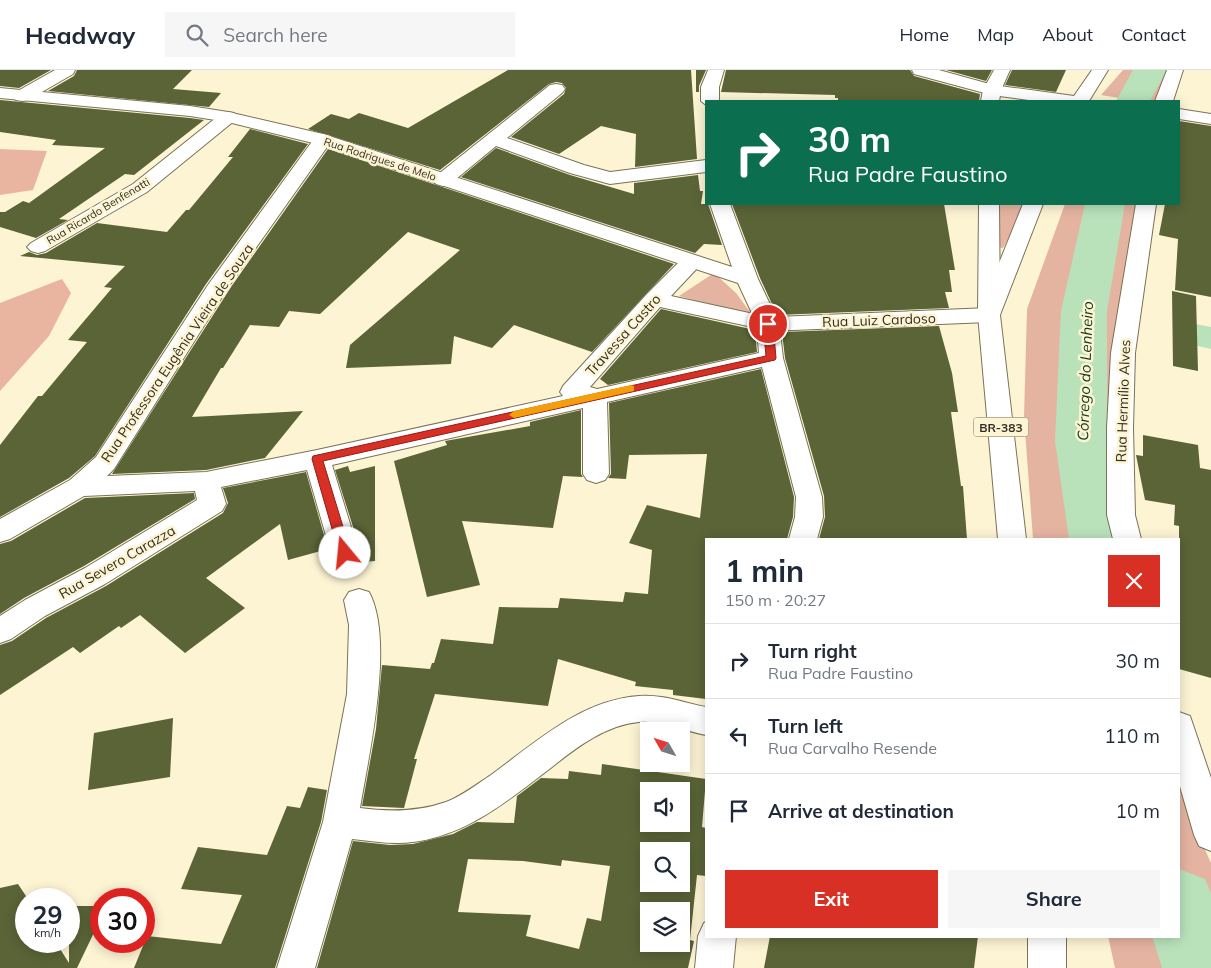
<!DOCTYPE html>
<meta charset="utf-8">
<style>
:root{--surface:#fff;--page:#f6f6f7;--text:#1f2937;--muted:#747a83;--line:#e0e1e3;--accent:#d93025}
body{margin:0;font-family:Mulish,sans-serif;background:var(--page);color:var(--text);height:100vh;display:flex;flex-direction:column;font-size:19px;white-space:nowrap}
*{box-sizing:border-box;margin:0}
p{font-size:16px;color:var(--muted)}
.icon{flex:none;width:28px;height:28px;fill:none;stroke:currentColor;stroke-width:2;stroke-linecap:round;stroke-linejoin:round}
.map{position:relative;flex:1;overflow:hidden}
.side{position:absolute;left:705px;top:468px;width:475px;height:400px;display:flex;flex-direction:column;background:var(--surface);border-radius:0px;box-shadow:0 2px 12px #0003}
.side>*{flex:none}
.hud{position:absolute;left:705px;top:30px;width:475px;height:105px;border-radius:0px;box-shadow:0 2px 12px #0003;background:#0b6e4f;color:#fff;overflow:hidden}
.needle{width:32px;rotate:309deg}
.buttons{position:absolute;left:640px;top:652px;display:grid;gap:10px}
.buttons a{display:grid;place-items:center;width:50px;height:50px;border-radius:0px;background:var(--surface);box-shadow:0 2px 12px #0003;font-size:25px}
.speed{position:absolute;left:15px;top:818px;display:flex;gap:10px;font-size:25px;font-weight:700;text-align:center}
.speed>*{display:grid;place-content:center;width:65px;height:65px;border-radius:50%;background:var(--surface);box-shadow:0 2px 12px #0003;line-height:1}
.speed small{font-size:12px;font-weight:400}
.speed .limit{border:8px solid #d22;background:#fff;color:#111}
.pin{position:absolute;display:grid;place-items:center;width:42px;height:42px;color:#fff;margin:-21px;border:2px solid #fff;border-radius:50%;box-shadow:0 1px 5px #0007}
.me{position:absolute;width:55px;margin:-28px;rotate:343deg;stroke-linejoin:round;filter:drop-shadow(0 0 4px #0008)}
.turn{display:flex;align-items:center;gap:18px;height:105px;padding:0 20px;font-size:22px}
.turn .icon{width:65px;height:65px;stroke-width:2.5}
.turn b{display:block;font-size:35px;line-height:42px}
.round{display:grid;place-items:center;flex:none;width:52px;height:52px;border-radius:0px;background:var(--page)}
.overview{display:flex;align-items:center;justify-content:space-between;height:85px;padding:0 20px}
h1{font-size:30px;font-weight:700;line-height:38px}
.primary-button{display:flex;gap:10px;margin-top:auto;padding:10px 20px}
.primary-button a{flex:1;height:58px;border-radius:0px;background:var(--accent);color:#fff;font-size:20px;font-weight:700;line-height:58px;text-align:center}
.primary-button a+a{background:var(--page);color:var(--text)}
ul{padding:0;list-style:none}
li{display:flex;align-items:center;gap:15px;height:75px;padding:0 20px;border-top:1px solid var(--line)}
li div{flex:1}
li b{display:block;font-size:19px}
li em{font-style:normal}
header{display:flex;align-items:center;gap:30px;box-sizing:border-box;height:70px;padding:0 25px;background:var(--surface);border-bottom:1px solid var(--line)}
header strong{font-size:24px}
nav{display:flex;gap:28px;margin-inline-start:auto;font-size:18px}
.search{width:350px;height:45px;background:var(--page);display:flex;align-items:center;gap:12px;box-sizing:border-box;padding:0 18px;border-radius:0px;color:var(--muted);font-size:19px}
.map>svg:first-child{display:block}
.green{fill:#e5b4a1}
.forest{fill:#e9b4a0}
.water{fill:#b9e2bb}
.lines{fill:none;stroke-linecap:round;stroke-linejoin:round}
.river{fill:#b9e2bb;fill-rule:evenodd}
.building{fill:#5a6437;fill-rule:evenodd}
.minor-casing{stroke:#7a7256;stroke-width:2}
.tertiary-casing{stroke:#7a7256;stroke-width:2}
.trunk-casing{stroke:#7a7256;stroke-width:2}
.minor{fill:#fff;fill-rule:evenodd}
.tertiary{fill:#fff;fill-rule:evenodd}
.trunk{fill:#fff;fill-rule:evenodd}
.route{fill:#d93025;stroke:#8d1f18}
.slow{fill:#f59e0b}
.labels{text-anchor:middle;dominant-baseline:central;stroke-width:5;stroke-linejoin:round;paint-order:stroke}
.far-street-label{font-size:11px;fill:#332f23;stroke:#fdf4d4}
.shield{fill:#fdf4d4;stroke:#706a58;stroke-width:1}
.shield-label{font-size:12px;font-weight:bold;fill:#332f23}
.street-label{font-size:14px;fill:#332f23;stroke:#fdf4d4}
.water-label{font-size:15px;font-style:italic;fill:#0e3a15;stroke:#fdf4d4}
</style>
<header>
<strong>Headway</strong>
<div class="search"><svg class="icon" aria-label="search" viewBox="0 0 24 24"><circle cx="10" cy="10" r="6"/><path d="M15 15l6 6"/></svg>Search here</div>
<nav><a>Home</a><a>Map</a><a>About</a><a>Contact</a></nav>
</header>
<div class="map">
<svg width="1211" height="898" viewBox="0 0 1211 898">
<rect width="100%" height="100%" fill="#fdf4d4"/>
<path class="green" d="M1123,0h53l-16,31h-23l-36,-6z
M992,134h36l-25,44 -6,-1z
M1065,134h77l-13,85 -8,250h-88l-9,-122 3,-108z
M714,203l22,20 17,23 -74,-20z
M1179,688l23,85 9,20v105h-96l-7,-32h71z"/>
<path class="forest" d="M0,79l47,2 -14,39 -33,5z
M62,209l9,14 -22,43 -49,55v-88z"/>
<path class="water" d="M1185,252l26,5v22l-26,-6z"/>
<g class="lines">
<path class="river" d="M1133,0h34l-17,31h-34z
M1085,134h40l-18,107v130l18,98h-56l-14,-98 6,-130z
M1179,799l26,10 6,14v75h-49l-10,-32h27z"/>
</g>
<path class="building" d="M0,0h51l-32,18 -19,-2z
M77,0h115l-19,19 48,4 -12,14 -161,-16 26,-15z
M508,0h183l6,89 -62,8 1,-33 -35,-8 -42,28 -48,-17 53,-43 2,-6 -4,-5 -6,-1 -7,2 -109,86 -132,-41 23,-15 18,5 10,-6 49,15z
M696,0h10l-7,16v6h-3z
M726,0h184l4,6 66,18 -1,7h-141v-3h-3v-3l-114,-3z
M946,0h46l-6,11z
M1012,0h54l-10,22 -51,-7z
M0,30l190,18 14,2 -70,55 -9,-1 -66,45 9,1 -32,18 -36,-11v-15h5l18,-11 6,2 76,-55 -53,-3 4,-5 -56,-8z
M1179,51l32,5v171l-36,-7 3,-51 -19,-4 6,-31h14z
M250,59l58,15 -102,140 -111,172 -26,22 -69,39v-72l38,-49h4l45,-54 -19,-2 44,-52 -8,-1 21,-21 -105,-10 9,-4 8,3 9,-2 51,-30 70,9 19,-22h3l44,-53h-5z
M496,78l74,27 64,19v-11l64,-8 2,16h3l-2,13h7l14,41 -18,-1 -9,9 -234,-76z
M328,79l346,115 -82,88 -78,-27 -22,23 -38,-12 -3,28 -105,4 4,-23 110,-95 -52,-18 -88,82 -31,-3 -10,16 -29,-2 -27,43h-2l-29,49 111,-6 -38,47 -59,12 -94,4 119,-187z
M732,134h212l11,66h-6l3,22h-7l4,16 -172,7 -17,-37z
M1172,221l24,5 2,75 -25,-5z
M661,239l94,21 2,22 -149,33 -8,-6z
M939,256l13,47 6,39h-7l10,74h2l4,53h-148l6,-22 -1,-21 -39,-138 -3,-26z
M761,299l33,128 -1,20 -6,22h-81v160l-33,-4v-5l-38,-4 1,-4 -78,-23 -10,47 -113,-12 -21,65h3l-13,49 -42,-2 14,-77 6,-64 48,4 2,-6h2l7,-24 52,5 6,-37 59,1 2,-10 63,4 2,-10 23,2 4,-44 -23,-7 18,-38 53,13 7,-64 -78,1 -3,24 -18,-1 3,-4 -2,-71z
M581,340v64l2,3 -20,-1 -10,52 -91,-7 18,64 -53,12 -33,-136 53,-16 -2,-4 85,-15v-4z
M1143,365l55,10 2,23 11,2v208l-32,-9v-143l-5,-1 1,-20 -30,-5 -9,-45 7,1z
M348,396l2,6 25,-6v95l-25,2 7,-2 4,-9 -26,-82z
M306,402l22,77 -40,11 -8,-36 -74,54 39,30 -60,45 -45,-38 -19,13 -2,-2 -39,27 -7,-6 -73,48v-50l12,-4 34,-23 60,-32 117,-73 5,-10 -5,-15z
M194,423l1,6 -111,67 -60,32 -24,16v-70l11,-3 74,-43z
M173,648l-3,59 -82,13 6,-57z
M602,694l104,15 -4,48 4,1v48l-9,-1 -7,65 4,1 -6,27h-371l36,-127 37,4 23,-1 40,-10 24,-12 37,1 3,-27 24,-18 27,1 1,-8 32,4zM649,721h32v33h-32zM649,781h32v33h-32zM468,789l55,2 38,5 1,-6 48,6 -9,55 -14,-3 -8,31 -53,-13 5,-21 -73,-3zM649,841h32v33h-32z
M308,717l19,3 -6,32 -46,146h-141l13,-32 74,8 21,-49 -61,-6 17,-42 69,8 20,-49 13,2z
M18,814l10,15 -2,42h29l14,22v-57h32v12l-24,50h-77v-80z
M770,866h208l-4,32h-210z"/>
<g class="lines">
<g class="minor-casing">
<path id="minor" d="M55,0h20l-2,4 -45,26 -6,1 -6,-1 -3,-4 3,-4z
M912,0h27l54,15 81,11 18,-26h16l-19,31h-53l-44,-6 -78,-21z
M1167,0h16l-10,31h-18z
M556,14l6,1 3,4 -3,4 -55,45 77,27 26,7 96,-12v12l-96,12 -40,-11 -74,-27 -46,38 -7,2 -7,-2 -3,-4 3,-4 114,-91z
M1179,39l32,5v10l-32,-5z
M228,42l6,1 3,4 -3,4 -87,71 -102,59 -7,2 -7,-2 -4,-4 4,-4 102,-59 89,-71z
M323,64l7,2 2,4 -103,146 -115,183 -7,7 99,-4 111,-22 246,-54 -3,-4 3,-6 84,-92 37,-37 8,-1 8,1 3,5 -32,34 105,23 3,5 4,34 39,139 1,20 -6,22h-28l6,-22 1,-20 -34,-130 -155,35 2,72 -4,6 -9,3 -9,-3 -4,-6v-66l-251,57 27,88 -4,7 -10,3 -10,-3 -4,-7 -24,-83 -86,17 5,17 -4,7 -117,73 -60,32 -34,23 -11,4v-27l25,-16 60,-32 112,-68 -2,-9 -111,5 -74,43 -10,3v-23l70,-39 26,-23 112,-172 108,-149zM660,237l97,21 2,25 -162,36 -7,-2z
M1023,134h20l-43,111 -3,5 -8,2 -8,-2 -3,-5z
M1136,134h20l-21,149 -2,75 2,87 6,24h-28l-6,-24v-87l4,-75z
M359,519l10,3c26,48 0,162 -9,216 29,4 57,4 86,-6 16,-6 31,-18 45,-27 45,-33 90,-75 148,-79 23,-2 46,7 67,11v28c-22,-4 -44,-15 -67,-13 -33,3 -62,25 -87,45 -42,32 -84,68 -139,75 -20,3 -41,-1 -61,-3l-37,129h-38l46,-146 24,-128 2,-69 -5,-25 5,-8z
M1179,642l11,4 21,62v73l-12,-5 -5,-11 -15,-52z
M706,852v14h30l-3,32h-38l3,-32 6,-13z"/>
</g>
<g class="tertiary-casing">
<path id="tertiary" d="M708,0h16l-5,17v14h-13v4l-5,-4v-14z
M0,18l190,18 38,6 95,22 409,133 -22,-63h20l28,75 18,38 213,-9 8,2 3,5 -3,5 -8,2 -221,9 -8,-2 -3,-5 -19,-41 -421,-139 -89,-22 -38,-6 -190,-18z"/>
</g>
<g class="trunk-casing">
<path id="trunk" d="M994,0h16l-9,20 -2,11h-18l2,-11z
M979,134h20l1,111 26,224h-28l-20,-224z
M1028,866h38v32h-38z"/>
</g>
<use href="#minor" class="minor"/>
<use href="#tertiary" class="tertiary"/>
<use href="#trunk" class="trunk"/>
</g>
<path class="route" d="M768,251l5,3 3,34 -1,2 -452,101 28,92 -6,4 -6,-4 -27,-94 1,-3 453,-100 -3,-32z"/>
<path class="slow" d="M631,315l3,1v5l-120,27 -5,-3 5,-4z"/>
<g class="labels">
<g class="far-street-label">
<text transform="translate(380 89) rotate(18)">Rua Rodrigues de Melo</text>
<text transform="translate(98 141) rotate(-31)">Rua Ricardo Benfenatti</text>
</g>
<rect class="shield" x="973.5" y="347.5" width="55" height="19" rx="4"/>
<g class="shield-label">
<text x="1001" y="357">BR-383</text>
</g>
<g class="street-label">
<text transform="translate(879 250) rotate(-2)">Rua Luiz Cardoso</text>
<text transform="translate(623 265) rotate(-48)">Travessa Castro</text>
<text transform="translate(177 283) rotate(-56)">Rua Professora Eugênia Vieira de Souza</text>
<text transform="translate(1123 331) rotate(-88)">Rua Hermílio Alves</text>
<text transform="translate(117 492) rotate(-30)">Rua Severo Carazza</text>
</g>
<g class="water-label">
<text transform="translate(1085 301) rotate(-88)">Córrego do Lenheiro</text>
</g>
</g>
</svg>
<div class="buttons">
<a><svg class="needle" viewBox="-14 -14 28 28"><path d="M0-13l5 13h-10z" fill="#e53935"/><path d="M0 13l5-13h-10z" fill="#747a83"/></svg></a>
<a><svg class="icon" aria-label="sound" viewBox="0 0 24 24"><path d="M4 9h4l5-4v14l-5-4H4zM17 9q2 3 0 6"/></svg></a>
<a><svg class="icon" aria-label="search" viewBox="0 0 24 24"><circle cx="10" cy="10" r="6"/><path d="M15 15l6 6"/></svg></a>
<a><svg class="icon" aria-label="layers" viewBox="0 0 24 24"><path d="M12 4l9 5-9 5-9-5zM3 14l9 5 9-5"/></svg></a>
</div>
<div class="speed"><div>29<small>km/h</small></div><div class="limit">30</div></div>
<div class="pin" style="left:768px;top:254px;background:#d93025"><svg class="icon" aria-label="arrive" viewBox="0 0 24 24"><path d="M6 21V4h12l-3 4 3 4H6"/></svg></div>
<svg class="me" style="left:345px;top:483px" viewBox="-20 -20 40 40"><circle r="19" fill="#fff"/><path d="M0-13L10 11 0 6-10 11z" fill="#d93025"/></svg>
<div class="hud">
<div class="turn"><svg class="icon" aria-label="right" viewBox="0 0 24 24"><path d="M7 20v-9h11M14 6l5 5-5 5"/></svg><div><b>30 m</b>Rua Padre Faustino</div></div>
</div>
<section class="side">
<div class="overview"><div><h1>1 min</h1><p>150 m · 20:27</p></div><a class="round" style="background:#d93025;color:#fff"><svg class="icon" aria-label="close" viewBox="0 0 24 24"><path d="M6 6l12 12M18 6L6 18"/></svg></a></div>
<ul>
<li><svg class="icon" aria-label="right" viewBox="0 0 24 24"><path d="M7 20v-9h11M14 6l5 5-5 5"/></svg><div><b>Turn right</b><p>Rua Padre Faustino</p></div><em>30 m</em></li>
<li><svg class="icon" aria-label="left" viewBox="0 0 24 24"><path d="M17 20v-9H6M10 6l-5 5 5 5"/></svg><div><b>Turn left</b><p>Rua Carvalho Resende</p></div><em>110 m</em></li>
<li><svg class="icon" aria-label="arrive" viewBox="0 0 24 24"><path d="M6 21V4h12l-3 4 3 4H6"/></svg><div><b>Arrive at destination</b></div><em>10 m</em></li>
</ul>
<div class="primary-button"><a>Exit</a><a>Share</a></div>
</section>
</div>
